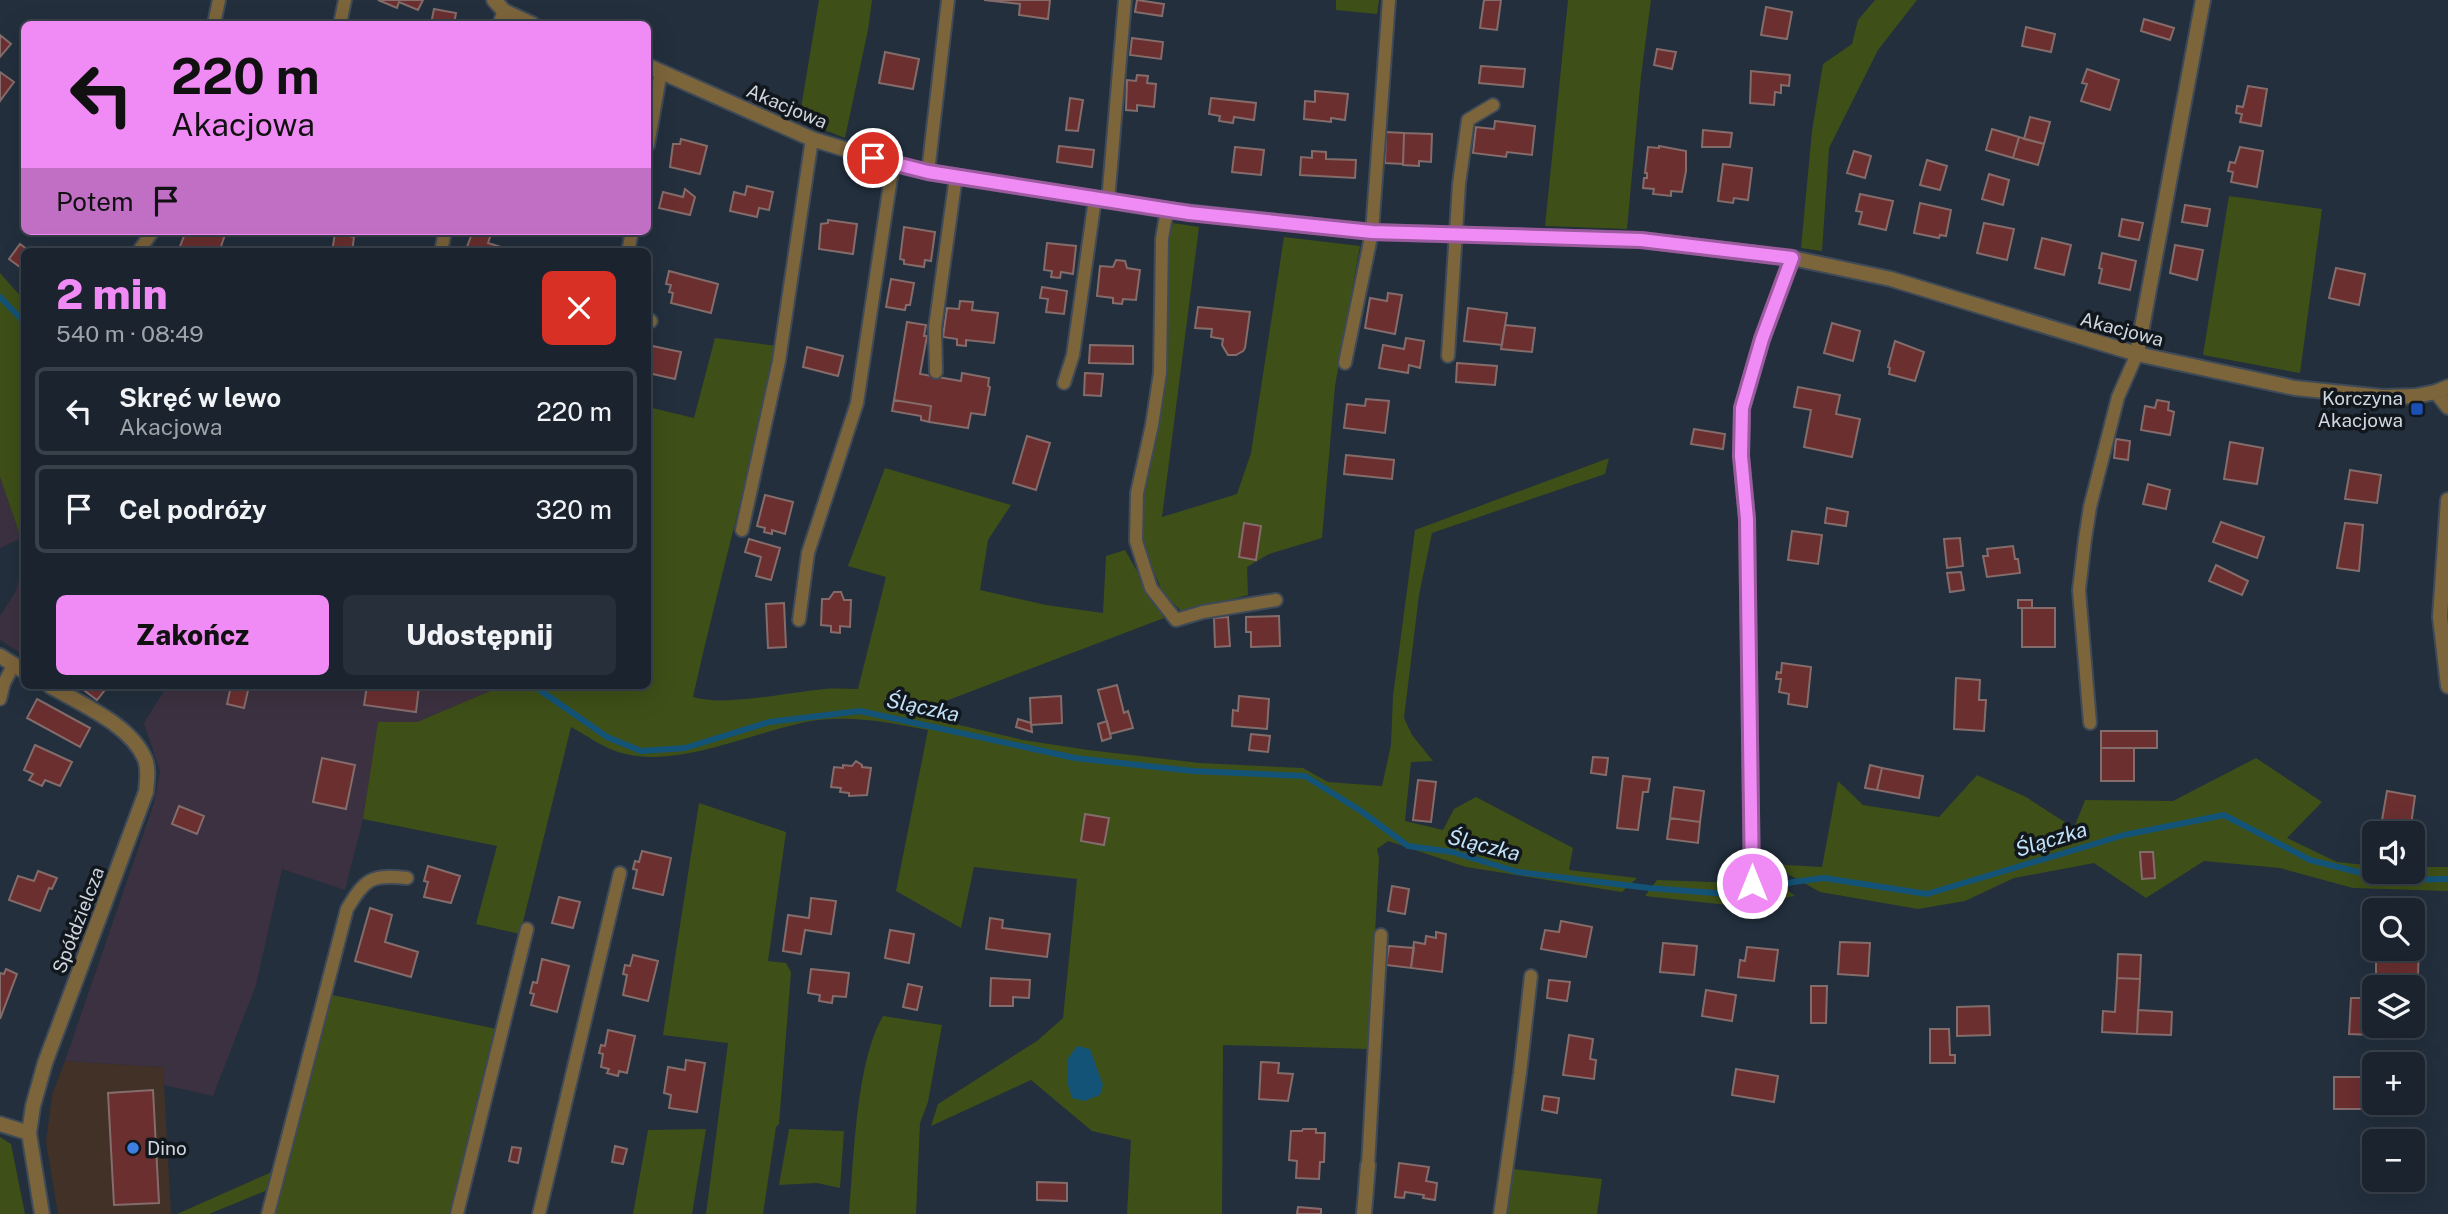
<!DOCTYPE html>
<html lang="pl">
<meta charset="utf-8">
<style>
:root{--surface:#1a232e;--page:#272f3a;--text:#f1f3f6;--muted:#9fa4aa;--line:#38404a;--accent:#f08bf5}
body{margin:0;font-family:"Public Sans",sans-serif;background:var(--page);color:var(--text);height:100vh;display:flex;flex-direction:column;font-size:26px;white-space:nowrap}
*{box-sizing:border-box;margin:0}
p{font-size:23px;color:var(--muted)}
.icon{flex:none;width:38px;height:38px;fill:none;stroke:currentColor;stroke-width:2;stroke-linecap:round;stroke-linejoin:round}
.map{position:relative;flex:1;overflow:hidden}
.sheet{position:absolute;left:21px;top:248px;width:630px;height:441px;display:flex;flex-direction:column;background:var(--surface);border-radius:10px;box-shadow:0 7px 28px #0002,0 0 0 2px var(--line)}
.sheet>*{flex:none}
.top-card{position:absolute;left:21px;top:21px;width:630px;height:214px;border-radius:10px;box-shadow:0 7px 28px #0002,0 0 0 2px var(--line);background:#f08bf5;color:#111;overflow:hidden}
.buttons{position:absolute;left:2362px;top:821px;display:grid;gap:14px}
.buttons a{display:grid;place-items:center;width:63px;height:63px;border-radius:10px;background:var(--surface);box-shadow:0 7px 28px #0002,0 0 0 2px var(--line);font-size:35px}
.pin{position:absolute;display:grid;place-items:center;width:60px;height:60px;color:#fff;margin:-30px;border:4px solid #fff;border-radius:50%;box-shadow:0 2px 7px #0007}
.me{position:absolute;width:77px;margin:-38px;rotate:0deg;stroke-linejoin:round;filter:drop-shadow(0 0 5px #0008)}
.turn{display:flex;align-items:center;gap:24px;height:147px;padding:0 35px;font-size:32px}
.turn .icon{width:91px;height:91px;stroke-width:2.5}
.turn b{display:block;font-size:49px;line-height:60px}
.then{display:flex;align-items:center;height:66px;padding:0 35px;background:#0003;gap:14px;font-size:26px}
.round{display:grid;place-items:center;flex:none;width:74px;height:74px;border-radius:10px;background:var(--page)}
.head{display:flex;align-items:center;justify-content:space-between;height:119px;padding:0 35px}
h1{font-size:42px;font-weight:800;line-height:52px;color:var(--accent)}
.primary-button{display:flex;gap:14px;margin-top:auto;padding:14px 35px}
.primary-button a{flex:1;height:80px;border-radius:10px;background:var(--accent);color:#111;font-size:28px;font-weight:800;line-height:80px;text-align:center}
.primary-button a+a{background:var(--page);color:var(--text)}
ul{padding:0;list-style:none}
li{display:flex;align-items:center;gap:21px;height:88px;margin:0 14px 10px;padding:0 21px;border:4px solid var(--line);border-radius:10px}
li div{flex:1}
li b{display:block;font-size:26px}
li em{font-style:normal}
.map>svg:first-child{display:block}
.commercial{fill:#423127}
.industrial{fill:#3c3140}
.green{fill:#3e4f18}
.water{fill:#135377}
.lines{fill:none;stroke-linecap:round;stroke-linejoin:round}
.stream{stroke:#135377;stroke-width:6}
.building{fill:#6b2f30;stroke:#846c6b;stroke-width:2}
.service-casing{stroke:#3e4a57;stroke-width:16}
.minor-casing{stroke:#3e4a57;stroke-width:18}
.tertiary-casing{stroke:#3e4a57;stroke-width:18}
.service{stroke:#7c643b;stroke-width:12}
.minor{stroke:#7c643b;stroke-width:14}
.tertiary{stroke:#7c643b;stroke-width:14}
.route-casing{stroke:#9c5a9f;stroke-width:18}
.route{stroke:#f08bf5;stroke-width:12}
.transit-dot{fill:#1a4fb4;stroke:#11171d;stroke-width:2.5}
.shop-dot{fill:#3f7fe0;stroke:#11171d;stroke-width:2.5}
.labels{text-anchor:middle;dominant-baseline:central;stroke-width:7;stroke-linejoin:round;paint-order:stroke}
.street-label{font-size:19px;fill:#ced6df;stroke:#11171d}
.poi-label{font-size:19px;fill:#ced6df;stroke:#11171d;text-anchor:end}
.water-label{font-size:21px;font-style:italic;fill:#c2e2f9;stroke:#11171d}
</style>
<div class="map">
<svg width="2448" height="1214" viewBox="0 0 2448 1214">
<rect width="100%" height="100%" fill="#232f3d"/>
<path class="commercial" d="M65,1061l98,6 8,147h-113l-12,-72 6,-47z"/>
<path class="industrial" d="M0,477l21,61 -21,10z
M24,560v95l-24,-15v-24l16,-25z
M167,686h335l-85,36h-39l-15,97 -18,71 -63,-21 -26,116 -43,111 -49,-11 -1,-18 -98,-6 89,-258 6,-32 -16,-48z"/>
<path class="green" d="M819,0h53l-4,30 -23,108 -46,-18z
M1336,0h43l-2,14 -41,-4z
M1568,0h83l-10,76 -14,153 -82,-3z
M1875,0h42l-39,50 -49,98 -7,103 -21,-3 11,-117 11,-67 29,-20 6,-24z
M2229,196l93,13 -22,164 -97,-18z
M1173,223l26,4 -37,290 75,-23 14,-41 33,-216 76,9 -25,140 -13,152 -53,16 -22,13 1,28 -66,17 -19,-19 -20,-47 -3,-21 9,-65 19,-216z
M0,273l24,27v260l-2,2 -1,-24 -21,-61z
M715,338l62,8c-25,118 -58,234 -84,351 33,10 96,-5 132,-8 11,-1 22,0 33,0l28,-112 -38,-11 37,-98 126,37 -23,35 -8,50 66,15 57,8 3,-57 19,-6 39,68 -221,84 -9,17 89,21 65,10 112,13 103,5 25,14 54,4 9,-41 2,-49 22,-166 194,-72 -4,16 -173,59 -13,62 -15,123 8,17 21,26 -22,1 -6,59 38,9 11,-21 22,-12 97,51 -4,22 68,8 -15,14 -156,-25 -78,-26 -11,8 2,9 -10,191 -146,-4 -1,169h-95l4,-74 -39,-9 -61,-51 -100,46 7,-22 99,-63 26,-23 14,-139 -103,-12 -13,61 -65,-37 32,-161c-40,-8 -82,-16 -122,-8 -58,12 -132,48 -188,30 -16,-5 -32,-17 -47,-25l-51,207 -44,-10 21,-78 -134,-27 15,-97h39l85,-36h146v-279l46,11z
M2256,758l66,44 -35,36 50,24 38,4v6h38v-5h35v24l-95,-3 -73,-20 -76,-7 -58,37 -52,-35 -80,15 -49,23 -47,8 -98,-17 -57,-32 23,5 36,2 16,-86 25,24 76,12 38,-42 49,22 48,31 11,-28 88,1z
M699,803l87,29 -18,129 18,2 5,9 -12,152 -3,3 -13,87h-57l22,-171 -65,-8z
M1767,875l28,21 -44,7 5,-17v-10z
M1657,880l79,3h7l-6,23 -92,-10z
M332,995l165,34 -46,185h-176z
M883,1016l59,9 -14,77 -8,21 -4,91h-67c5,-55 7,-152 34,-198z
M706,1129l-14,85h-59l15,-84z
M789,1129l55,2 -4,57 -23,-5 -38,2z
M0,1137l11,7 14,70h-25z
M1513,1169l89,10 -5,35h-90z
M274,1171l-4,18 -61,25h-32z"/>
<path class="water" d="M1077,1046l13,3 13,36 -3,10 -16,6 -12,-3 -4,-13 -1,-25z"/>
<g class="lines">
<path class="stream" d="M0,297l24,25
M534,686l73,51 34,14 44,-3 84,-26 91,-11 215,47 118,13 112,5 56,35 47,35 44,6 66,20 131,16 92,7 52,-13 31,-4 103,16 197,-59 100,-20 86,45 80,20 58,-1"/>
</g>
<path class="building" d="M378,0h45l-5,10 -19,-8 -2,6z
M984,0h66l-2,19 -29,-4 1,-11z
M1137,0l27,4 -2,12 -27,-4z
M1484,0h17l-4,30 -17,-2z
M1766,7l26,5 -5,27 -26,-4z
M434,9l22,4 -2,11h-23z
M2144,19l30,9 -4,12 -29,-9z
M2026,27l29,7 -4,18 -29,-6z
M0,35l11,9 -11,13z
M1132,38l31,4 -2,17 -31,-4z
M1657,49l19,3 -4,17 -18,-4z
M885,52l34,7 -6,30 -34,-6z
M1481,66l44,3 -2,18 -44,-4z
M2087,69l32,11 -9,30 -29,-9 6,-17 -5,-1z
M1751,71l39,4 -1,11 -8,-1v8l-6,-1 -1,13 -24,-2z
M0,72l14,10 -14,19z
M1137,75l11,1 -1,7 9,1 -2,23 -17,-2v6l-11,-1 1,-30 9,1z
M2248,86l19,3 -6,37 -21,-4 2,-8 -6,-1 1,-7 6,1z
M1315,91l33,3 -3,26 -14,-2v4l-27,-3 1,-18 10,1z
M1070,98l13,2 -5,31 -12,-1z
M1211,98l45,5 -2,17 -20,-3 -1,6 -14,-2 1,-5 -11,-2z
M2030,117l20,5 -6,22 -20,-5z
M1495,121l40,5 -3,29 -25,-3 -1,5 -33,-4 3,-26 18,2z
M1992,129l27,8 -6,21 -27,-8z
M1703,130l29,3 -2,14h-28z
M1386,132l18,1 -1,31 -18,-1z
M1404,133l28,1 -1,28 -12,-1v5l-16,-1z
M2019,137l25,7 -6,21 -25,-7z
M681,139l26,7 -7,28 -30,-7 3,-23h7z
M1059,146l35,4 -2,17 -35,-5z
M1659,146l27,5v20l-4,21 -11,-1v5l-18,-2 1,-5 -11,-1 1,-10h3v-5h-2l3,-26 11,1z
M1235,147l29,3 -3,25 -29,-3z
M2240,147l23,4 -6,36 -26,-5 2,-10 -5,-1 2,-9 5,1z
M1312,151l14,1v7l30,1 -1,18 -55,-3 1,-18 11,1z
M1854,151l17,5 -6,22 -18,-5z
M1927,160l20,6 -7,24 -20,-5z
M1723,164l29,4 -4,32 -14,-2 -1,5 -15,-2z
M1989,174l20,6 -6,25 -21,-6z
M747,186l26,6 -4,18 -10,-2 -2,9 -27,-6 4,-19 11,3z
M685,189l10,8 -5,18 -31,-7 4,-16 20,5z
M1860,194l33,7 -7,29 -27,-6 3,-12 -6,-1z
M1920,203l31,7 -5,26 -6,-1 -1,3 -25,-5z
M2185,205l25,4 -3,17 -25,-4z
M2122,219l21,4 -4,17 -20,-4z
M828,220l29,4 -4,30 -34,-5 2,-25 7,-1z
M1984,223l30,6 -7,31 -30,-7z
M904,227l31,5 -4,29 -6,-1 -1,7 -20,-3v-4l-4,-1z
M186,231h37l3,1 -7,20h-32l-8,-3z
M473,231h19l-4,12 16,5 -1,4h-38z
M335,233l19,4 -2,15h-20z
M2042,238l29,7 -7,30 -29,-7z
M1047,243l29,3 -3,28 -12,-2 -1,6 -9,-1 1,-6 -8,-1z
M20,244l11,8h-7v18l-15,-11z
M2175,245l28,5 -6,30 -27,-7z
M2102,253l34,8 -6,29 -31,-7 3,-14 -3,-1z
M1116,260l9,1 2,7 13,2 -4,30 -13,-1 -1,5 -9,-1v-5l-16,-2 3,-30 13,1z
M2336,268l29,6 -6,31 -30,-7z
M669,271l49,13 -7,29 -40,-10 2,-10 -4,-1 2,-7 -5,-1z
M891,279l23,4 -4,22h-4l-1,5 -19,-3z
M1042,287l25,4 -3,23 -18,-2 2,-13 -8,-1z
M1388,293l14,2 -7,39 -30,-6 5,-30 17,3z
M960,301l13,1 -1,8 26,3 -4,30 -28,-3v6l-9,-1v-6l-14,-2 4,-29 12,1z
M1198,307l52,5 -5,36 -2,3 -7,4h-8l-6,-10 1,-6 -12,-2 1,-8 -17,-1z
M1468,308l39,5 -5,32 -38,-4z
M907,322l19,3 -2,11h3l-7,38 41,7 1,-8 27,5 -1,8 2,1 -5,28 -14,-2 -3,15 -39,-6 2,-16 -37,-6z
M1832,323l28,8 -7,30 -29,-8z
M1505,325l30,3 -3,24 -31,-3z
M1406,338l18,3 -4,27 -11,-3 -1,8 -29,-5 4,-23 21,4z
M1895,341l29,11 -9,29 -26,-7 1,-6 -2,-1z
M648,345l33,7 -6,27 -27,-6z
M1090,345l43,1v18l-44,-1z
M807,347l36,9 -5,20 -35,-9z
M1457,363l40,3 -2,19 -39,-3z
M1085,373l18,1 -2,22 -17,-1z
M1798,387l42,8 -4,19 24,5 -8,38 -48,-10 7,-37 -17,-3z
M1366,399l23,2 -4,32 -41,-5 3,-24 18,2z
M894,400l37,6 -2,16 -8,-2v-4l-29,-5z
M2157,400l12,2 -1,8 6,2 -4,23 -29,-5 4,-24 10,2z
M1694,429l31,5 -2,15 -32,-5z
M1027,436l23,7 -14,47 -23,-7z
M2116,439l14,2 -2,19 -14,-2z
M2230,442l33,6 -6,36 -33,-5z
M1346,455l48,5 -2,19 -48,-5z
M2350,470l31,5 -4,28 -32,-4z
M2148,484l22,6 -4,19 -23,-5z
M765,495l28,7 -8,32 -13,-4v4l-8,-2 1,-4 -8,-2z
M1827,508l21,4 -2,14 -21,-3z
M2221,522l43,15 -7,21 -44,-16z
M1244,523l17,3 -5,34 -17,-3z
M2345,523l18,2 -4,46 -22,-3z
M1792,531l30,4 -4,29 -30,-4z
M1960,538l3,28 -16,2 -3,-29z
M749,539l31,9 -9,32 -15,-4 5,-19 -16,-5z
M2013,546l2,13h3l2,14 -33,4 -4,-21h5l-1,-7z
M2216,565l32,16 -6,14 -33,-14z
M1961,572l3,18 -14,2 -3,-19z
M834,592h7l3,8h7l-1,27 -10,-1v7l-9,-1v-6l-10,-1 1,-26h7z
M2018,600h14v8h-14z
M784,603l2,44 -18,1 -2,-44z
M2022,608h33v39h-33z
M1279,616l1,30 -29,1v-15h-5v-15z
M1228,617l2,29 -15,1 -1,-29z
M1782,663l29,4 -4,40 -19,-3 1,-10 -10,-2 2,-13h-5l1,-7 4,1z
M1956,678l24,2 -1,20h7l-2,31 -30,-2z
M1117,685l7,28 4,-2 5,17 -23,6 -12,-44z
M82,686h26l-11,14 -16,-12z
M231,686h18l-5,22 -17,-4z
M367,686h52l-3,26 -52,-7z
M1061,696l1,27 -31,2 -1,-27z
M1239,696l30,3 -2,30 -35,-3 1,-16 5,1z
M37,699l53,29 -10,19 -53,-29z
M1018,719l13,4 1,9 -16,-5z
M1107,721l4,17 -9,3 -4,-17z
M2101,731h56v17h-56z
M1251,734l19,2 -2,16 -19,-2z
M35,745l37,17 -12,24 -15,-6 -3,6 -13,-6 4,-6 -9,-4z
M2101,748h33v33h-33z
M1593,757l15,1 -2,17 -15,-2z
M322,758l33,7 -9,44 -33,-7z
M856,761l6,4v2l9,1 -4,27 -18,1v-3l-9,-1 1,-4 -10,-1 3,-20 9,1v-3l9,1z
M1870,765l12,3 -5,22 -12,-2z
M1882,768l41,8 -4,22 -42,-8z
M1623,776l27,3 -2,13h-5l-5,38 -21,-2z
M1418,780l18,2 -5,40 -18,-2z
M1674,787l30,4 -4,31 -30,-4z
M2387,791l28,5 -4,29 -29,-5z
M179,806l25,10 -7,18 -25,-10z
M1085,814l24,4 -5,27 -23,-4z
M1670,818l30,4 -2,21 -31,-4z
M642,851l29,7 -8,37 -30,-7 4,-18 -4,-1 2,-8 4,1z
M2140,852h13l2,26 -13,1z
M428,866l32,10 -9,27 -27,-6 4,-15 -4,-1z
M38,871l19,7 -5,11 -3,-1 -9,23 -31,-11 9,-24 16,5z
M1392,886l17,3 -4,25 -17,-3z
M559,897l21,5 -7,26 -21,-5z
M811,898l25,3 -5,33 -26,-4 -4,24 -18,-3 5,-36 21,3z
M370,908l22,7 -7,27 33,10 -7,25 -56,-16z
M990,918l13,2 -1,8 48,6 -3,23 -61,-8z
M1561,921l31,6 -6,30 -45,-8 4,-19 14,2z
M890,930l24,4 -5,29 -24,-5z
M1436,932l10,2 -4,38 -31,-4 3,-26 11,2 1,-8 10,2z
M1840,942l30,1 -2,33 -30,-2z
M1663,943l34,3 -3,29 -34,-3z
M1389,946l25,2 -3,20 -25,-3z
M2413,946h6l-1,29 -42,-1v-26h37z
M1747,947l31,3 -4,31 -36,-4 2,-17 5,1z
M2118,954l23,1 -1,24 -23,-1z
M633,955l25,6 -10,40 -25,-6 4,-20 -4,-1 2,-9 5,1z
M542,959l27,7 -12,46 -26,-7 3,-11 -4,-1 3,-11 4,1z
M6,969l11,5 -17,45v-46l4,1z
M811,969l38,4 -3,24 -13,-1 -1,7 -13,-2 1,-6 -12,-2z
M991,978l39,2 -1,18 -16,-1v9h-23z
M2117,978l23,1 -3,55 -35,-2 1,-21 12,1z
M1549,980l21,2 -3,19 -20,-3z
M908,984l14,3 -5,23 -14,-3z
M1811,986h16l-1,37h-15z
M1706,990l30,5 -4,26 -30,-5z
M2351,998h18l-1,17h7v11h25v10l-51,-2z
M1989,1006l1,29 -33,1v-29z
M2138,1010l34,2 -1,23 -34,-1z
M1930,1029h19l1,26h5v8h-25z
M608,1030l27,6 -8,37 -8,-2 -1,5 -11,-3 2,-4 -8,-2 2,-13 -4,-1 2,-8 4,1z
M1569,1035l24,4 -3,20 6,1 -2,19 -31,-4z
M686,1060l19,3 -8,49 -28,-4 2,-13 -7,-2 4,-26 17,3z
M1261,1062l18,1 -1,10 15,1 -5,27 -29,-2z
M1736,1069l42,7 -4,26 -42,-7z
M2334,1077h34v32h-34z
M153,1090l6,113 -45,2 -6,-112z
M1544,1096l15,2 -2,15 -15,-3z
M1303,1129h13v4h9l-1,29h-4l-1,17 -23,-1 1,-17 -8,-1 2,-29h11z
M615,1146l12,3 -4,15 -11,-2z
M512,1147l9,1 -3,15 -9,-2z
M1399,1163l30,4 -3,14 11,2 -2,17 -12,-2 1,-3 -19,-3 -1,6 -9,-1z
M1037,1182l30,1v18l-30,-1z
M1298,1207l23,2v5h-24z"/>
<g class="lines">
<g class="service-casing">
<path id="service" d="M214,24l5,-24
M340,24l5,-24
M499,24l5,-13
M648,145l13,-74
M928,172l20,-172
M1108,201l17,-201
M1167,210l-5,29 -2,134 -8,52 -15,68 -1,48 15,47 25,32 27,-8 73,-12
M138,252l15,-21
M441,252l4,-21
M628,252l4,-21
M648,319l3,2
M1448,356l11,-172 9,-64 25,-15
M1345,363l27,-131 17,-232
M936,372l-1,-44 21,-152
M1064,383l9,-28 22,-156
M742,530l37,-169 33,-222
M799,620l9,-67 49,-150 36,-239
M0,699l4,-16 10,-19
M2090,723l-11,-133 6,-51 5,-32 28,-110 19,-43
M1368,1165l13,-230
M268,1214l79,-305c18,-30 24,-35 60,-31
M457,1214l70,-285
M539,1214l81,-341
M1500,1214l20,-141 11,-97"/>
</g>
<g class="minor-casing">
<path id="minor" d="M2137,354l66,-354
M2436,392l12,15
M2448,500l-8,117 8,69
M0,656l24,15
M1752,883l-5,-364 -6,-63 1,-48 20,-69 30,-81
M0,1124l29,9
M42,1214l-13,-81 4,-27 12,-43 101,-271c1,-11 3,-23 -1,-33 -14,-34 -64,-55 -95,-73
M1364,1214l4,-49"/>
</g>
<g class="tertiary-casing">
<path id="tertiary" d="M494,0l10,11 28,13
M648,66l164,73 81,25 35,8 239,38 205,22 269,8 151,18 99,21 246,75 158,34 88,9 33,-1 20,-4 12,-5"/>
</g>
<use href="#service" class="service"/>
<use href="#minor" class="minor"/>
<use href="#tertiary" class="tertiary"/>
</g>
<g class="lines">
<g class="route-casing">
<path id="route" d="M873,158l55,14 261,41 183,19 269,8 151,18 -30,81 -20,69 -1,48 6,63 5,364"/>
</g>
<use href="#route" class="route"/>
</g>
<rect class="transit-dot" x="2410" y="402" width="14" height="14" rx="3.5"/>
<circle class="shop-dot" cx="133" cy="1148" r="7"/>
<g class="labels">
<g class="street-label">
<text transform="translate(787 106) rotate(23)">Akacjowa</text>
<text transform="translate(2122 329) rotate(15)">Akacjowa</text>
<text transform="translate(78 920) rotate(-69)">Spółdzielcza</text>
</g>
<g class="poi-label">
<text x="2403" y="398">Korczyna<tspan x="2403" dy="22">Akacjowa</tspan></text>
<text x="147" y="1148" text-anchor="start">Dino</text>
</g>
<g class="water-label">
<text transform="translate(923 707) rotate(12)">Ślączka</text>
<text transform="translate(2051 839) rotate(-17)">Ślączka</text>
<text transform="translate(1484 845) rotate(14)">Ślączka</text>
</g>
</g>
</svg>
<div class="buttons">
<a><svg class="icon" aria-label="sound" viewBox="0 0 24 24"><path d="M4 9h4l5-4v14l-5-4H4zM17 9q2 3 0 6"/></svg></a>
<a><svg class="icon" aria-label="search" viewBox="0 0 24 24"><circle cx="10" cy="10" r="6"/><path d="M15 15l6 6"/></svg></a>
<a><svg class="icon" aria-label="layers" viewBox="0 0 24 24"><path d="M12 4l9 5-9 5-9-5zM3 14l9 5 9-5"/></svg></a>
<a>+</a>
<a>−</a>
</div>
<div class="pin" style="left:873px;top:158px;background:#d93025"><svg class="icon" aria-label="arrive" viewBox="0 0 24 24"><path d="M6 21V4h12l-3 4 3 4H6"/></svg></div>
<svg class="me" style="left:1752px;top:883px" viewBox="-20 -20 40 40"><circle r="17" fill="#f08bf5" stroke="#fff" stroke-width="3"/><path d="M0-11L8 9 0 5-8 9z" fill="#fff"/></svg>
<div class="top-card">
<div class="turn"><svg class="icon" aria-label="left" viewBox="0 0 24 24"><path d="M17 20v-9H6M10 6l-5 5 5 5"/></svg><div><b>220 m</b>Akacjowa</div></div>
<div class="then">Potem<svg class="icon" aria-label="arrive" viewBox="0 0 24 24"><path d="M6 21V4h12l-3 4 3 4H6"/></svg></div>
</div>
<section class="sheet">
<div class="head"><div><h1>2 min</h1><p>540 m · 08:49</p></div><a class="round" style="background:#d93025;color:#fff"><svg class="icon" aria-label="close" viewBox="0 0 24 24"><path d="M6 6l12 12M18 6L6 18"/></svg></a></div>
<ul>
<li><svg class="icon" aria-label="left" viewBox="0 0 24 24"><path d="M17 20v-9H6M10 6l-5 5 5 5"/></svg><div><b>Skręć w lewo</b><p>Akacjowa</p></div><em>220 m</em></li>
<li><svg class="icon" aria-label="arrive" viewBox="0 0 24 24"><path d="M6 21V4h12l-3 4 3 4H6"/></svg><div><b>Cel podróży</b></div><em>320 m</em></li>
</ul>
<div class="primary-button"><a>Zakończ</a><a>Udostępnij</a></div>
</section>
</div>
